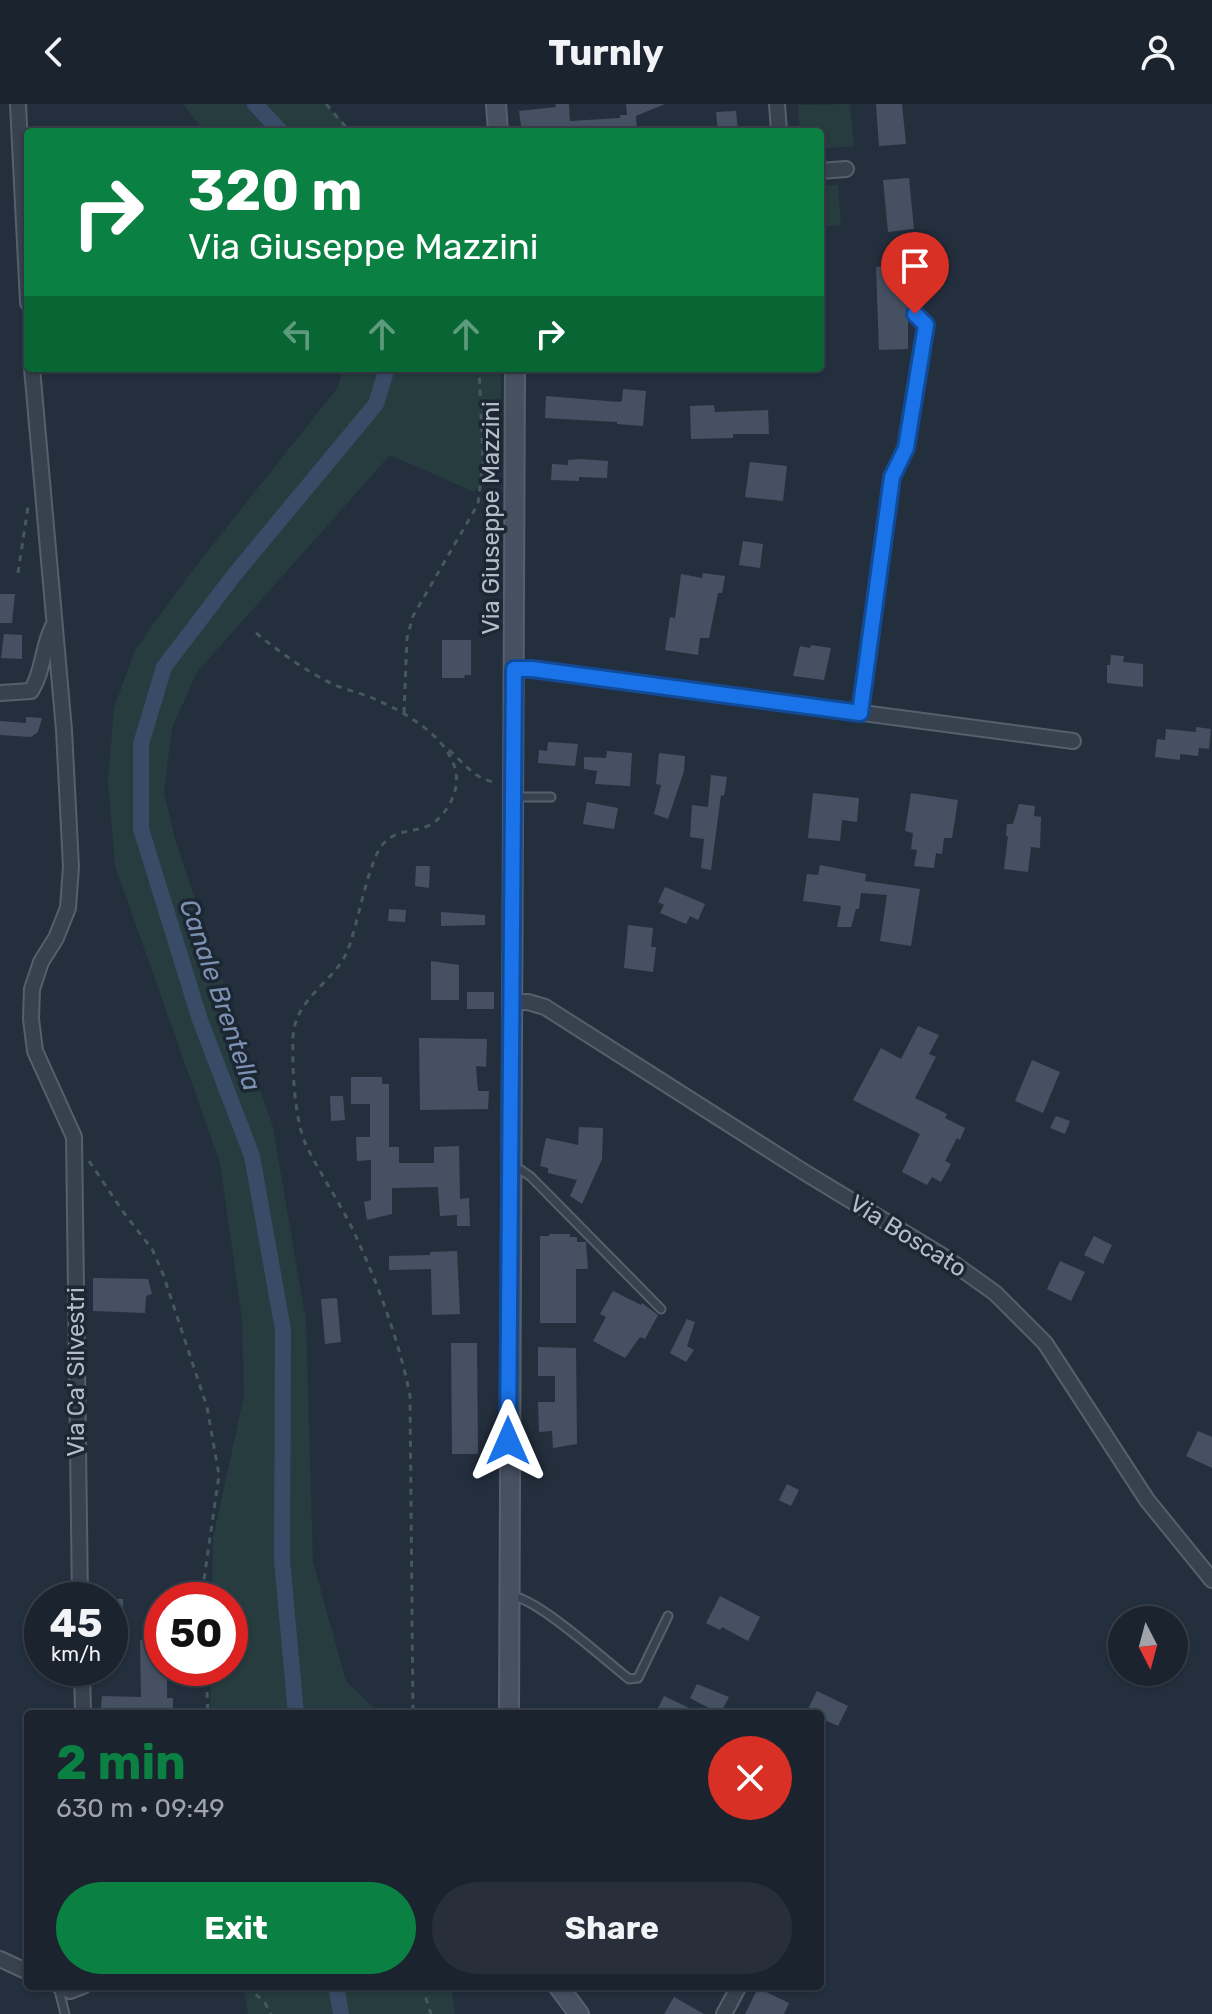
<!DOCTYPE html>
<meta charset="utf-8">
<style>
:root{--surface:#1b232e;--page:#282f3a;--text:#f1f3f6;--muted:#a0a4aa;--line:#39404a;--accent:#0b8043}
body{margin:0;font-family:Rubik,sans-serif;background:var(--page);color:var(--text);height:100vh;display:flex;flex-direction:column;font-size:30px;white-space:nowrap}
*{box-sizing:border-box;margin:0}
p{font-size:26px;color:var(--muted)}
.icon{flex:none;width:44px;height:44px;fill:none;stroke:currentColor;stroke-width:2;stroke-linecap:round;stroke-linejoin:round}
.map{position:relative;flex:1;overflow:hidden}
.drawer{position:absolute;left:24px;top:1606px;width:800px;height:280px;display:flex;flex-direction:column;background:var(--surface);border-radius:8px;box-shadow:0 2px 6px #0004,0 0 0 2px var(--line)}
.drawer>*{flex:none}
.banner{position:absolute;left:24px;top:24px;width:800px;height:244px;border-radius:8px;box-shadow:0 2px 6px #0004,0 0 0 2px var(--line);background:#0b8043;color:#fff;overflow:hidden}
.needle{width:52px;rotate:174deg}
.fabs{position:absolute;left:1108px;top:1502px;display:grid;gap:16px}
.fabs a{display:grid;place-items:center;width:80px;height:80px;border-radius:50%;background:var(--surface);box-shadow:0 2px 6px #0004,0 0 0 2px var(--line);font-size:40px}
.speed{position:absolute;left:24px;top:1478px;display:flex;gap:16px;font-size:40px;font-weight:700;text-align:center}
.speed>*{display:grid;place-content:center;width:104px;height:104px;border-radius:50%;background:var(--surface);box-shadow:0 2px 6px #0004,0 0 0 2px var(--line);line-height:1}
.speed small{font-size:20px;font-weight:400}
.speed .limit{border:12px solid #d22;background:#fff;color:#111}
.pin{position:absolute;display:grid;place-items:center;width:68px;height:68px;color:#fff;margin:-82px -34px;border-radius:50% 50% 50% 0;rotate:-45deg;box-shadow:0 0 8px #0007}
.pin .icon{rotate:45deg}
.me{position:absolute;width:88px;margin:-44px;rotate:0deg;stroke-linejoin:round;filter:drop-shadow(0 0 6px #0008)}
.turn{display:flex;align-items:center;gap:28px;height:168px;padding:0 32px;font-size:36px}
.turn .icon{width:104px;height:104px;stroke-width:2.5}
.turn b{display:block;font-size:56px;line-height:68px}
.lanes{display:flex;align-items:center;height:76px;padding:0 32px;background:#0003;justify-content:center;gap:40px;direction:ltr}
.lanes .off{opacity:.35}
.round{display:grid;place-items:center;flex:none;width:84px;height:84px;border-radius:42px;background:var(--page)}
.headline{display:flex;align-items:center;justify-content:space-between;height:136px;padding:0 32px}
h1{font-size:48px;font-weight:700;line-height:60px;color:var(--accent)}
.cta{display:flex;gap:16px;margin-top:auto;padding:16px 32px}
.cta a{flex:1;height:92px;border-radius:48px;background:var(--accent);color:#fff;font-size:32px;font-weight:700;line-height:92px;text-align:center}
.cta a+a{background:var(--page);color:var(--text)}
header{display:flex;justify-content:space-between;align-items:center;height:104px;padding:0 32px;background:var(--surface);font-size:36px;font-weight:700}
.map>svg:first-child{display:block}
.green{fill:#263c3f}
.lines{fill:none;stroke-linecap:round;stroke-linejoin:round}
.canal{stroke:#394c67;stroke-width:16}
.building{fill:#455162}
.lane-casing{stroke:#565f6c;stroke-width:11}
.street-casing{stroke:#565f6c;stroke-width:18}
.secondary-casing{stroke:#565f6c;stroke-width:22}
.path{stroke:#44595c;stroke-width:3;stroke-dasharray:6 6;stroke-linecap:butt}
.lane{stroke:#38414e;stroke-width:7}
.street{stroke:#38414e;stroke-width:14}
.secondary{stroke:#465061;stroke-width:18}
.route-casing{stroke:#114b97;stroke-width:20}
.route{stroke:#1a73e8;stroke-width:14}
.labels{text-anchor:middle;dominant-baseline:central;stroke-width:7;stroke-linejoin:round;paint-order:stroke}
.street-label{font-size:24px;fill:#b4bcc9;stroke:#1d2633}
.water-label{font-size:26px;font-style:italic;fill:#7c92b1;stroke:#1d2633}
</style>
<header><svg class="icon" aria-label="back" viewBox="0 0 24 24"><path d="M15 5l-7 7 7 7"/></svg>Turnly<svg class="icon" aria-label="person" viewBox="0 0 24 24"><circle cx="12" cy="8" r="4"/><path d="M4 21q1-7 8-7t8 7"/></svg></header>
<div class="map">
<svg width="1212" height="1910" viewBox="0 0 1212 1910">
<rect width="100%" height="100%" fill="#242f3e"/>
<path class="green" d="M183,0h141l30,28h-149z
M850,0l4,42 -34,3v-17h-20l-2,-27z
M838,81l3,40 -21,2v-41z
M344,264h157l-1,96 -26,28 -84,-37 -193,217 -25,56 -8,64 12,51 97,284 33,194 7,241 33,119 34,33h-170l1,-46h19v-68h-18l1,-62 31,-142 -2,-77 -22,-156 -105,-297 -7,-85 6,-73 21,-58 50,-70 153,-193z
M243,1882h208l4,28h-207z"/>
<g class="lines">
<path class="canal" d="M255,0l26,28
M296,1610l-14,-154 1,-230 -31,-174 -52,-136 -59,-191v-85l23,-77 71,-93 141,-170 11,-36
M336,1882l5,28"/>
</g>
<path class="building" d="M555,0h14l1,17 50,-3v-3h7l-1,-11h39l-29,12 1,16h-115l-3,-21 37,-4z
M876,0h26l4,40 -27,2z
M736,7l2,20 -20,1 -2,-20z
M909,74l5,51 -26,3 -5,-52z
M915,159l-2,32h-5v54l-29,1 -3,-83z
M623,285l23,2 -3,35 -26,-2v-2l-72,-4 1,-22 73,6 3,-1z
M714,301l1,7 53,-2 1,24h-36v4l-42,1 -1,-33z
M580,355l28,2 -1,17 -28,-1v4l-28,-1 1,-16 16,1v-5z
M750,358l37,4 -4,35 -38,-4z
M743,437l20,3 -3,24 -21,-3z
M703,469l22,3 -3,17h-4l-9,45h-9l-2,17 -33,-5 5,-33 5,1 6,-44 21,4z
M0,490h15l-3,29h-12z
M4,530l18,1v24l-21,-1z
M442,536h29v35h-6l-1,3h-22z
M811,541l20,3 -7,32 -31,-4 7,-30 10,2z
M1111,551l13,1 -1,6 20,2v23l-36,-4v-18h3z
M26,613l16,1 -4,14 -7,5 -31,-2v-14l26,2z
M1196,623l15,2 -2,20 -10,-1 -1,8 -18,-2v6l-25,-3 2,-18 8,1 1,-11 30,3z
M548,638l30,2 -3,22 -37,-3 1,-13 8,1z
M607,647l25,2 -2,33 -35,-2 2,-13 -13,-2v-12l22,1z
M659,649l26,3 -1,15 -16,48 -14,-5 7,-29 -5,-1z
M711,671l16,2 -3,19 -3,-1 -10,75 -10,-2 3,-29 -14,-2 2,-32 16,2z
M813,689l46,5 -2,24 -15,-2 -2,21 -32,-3z
M911,689l47,7 -6,38h-8l-2,16 -6,-1 -2,15 -20,-2 3,-16 -6,-1 2,-16 -8,-2z
M587,698l31,6 -4,21 -31,-5z
M1019,700l16,2 -1,10 7,1 -1,31 -9,-1 -3,25 -24,-3 4,-33h-2l1,-12h6z
M820,761l46,9 -1,7 55,8 -9,57 -31,-5 7,-46 -26,-2 -2,16h-3l-5,18h-14l4,-21 -38,-5 4,-27 11,1z
M416,762h14l-1,22 -14,-2z
M665,783l40,17 -7,16 -8,-4 -4,8 -26,-11 4,-8 -6,-3z
M389,805l17,1 -1,12 -17,-1z
M441,808l44,3v10l-44,1z
M628,821l25,3 -2,19h5l-3,25 -29,-4z
M431,857l28,4v35h-28z
M467,888h27v17h-27z
M918,922l21,9 -10,19 7,3 -21,41 32,16 -2,4 20,10 -5,12 -3,-2 -12,23 6,3 -10,18 -9,-5 -5,8 -25,-13 18,-38 -67,-34 28,-52 20,11z
M419,934l68,1 -1,28 -10,-1 2,25h11l-1,18 -68,1z
M1032,956l28,12 -17,41 -28,-12z
M351,973h31v7h7v63h10v16h35v-16l25,-1 1,53 9,-1 1,28h-13v-11l-17,1 -2,-29 -46,1v26l-25,6 -3,-18 7,-2v-40l-14,1 -1,-24h14v-33h-19z
M330,992h13l2,24 -14,1z
M1056,1012l14,5 -5,13 -15,-6z
M579,1023l24,1 -1,31 -20,45 -12,-8 7,-16 -29,-7v-5l-8,-2 6,-28 32,7z
M549,1130h21v3h7v5h9l2,27h-12v54h-36v-87h9z
M1094,1132l18,9 -9,19 -19,-9z
M457,1147l3,63 -28,1 -1,-46 -42,1v-14l41,-1v-3z
M1060,1157l25,11 -14,29 -24,-12z
M93,1174l55,1 4,15 -6,2 -1,17 -52,-2z
M613,1187l28,14 1,-2 16,12 -13,24 -5,-2 -15,21 -32,-17 13,-24 -6,-3z
M337,1194l4,44 -16,2 -4,-45z
M687,1215l8,3 -8,24 7,4 -8,12 -16,-9z
M451,1239h26l1,111h-26z
M538,1243l38,1 1,96 -24,4 -1,-17 -13,1 -1,-30h17v-26h-17z
M1198,1327l14,6v31l-26,-12z
M787,1380l12,6 -8,16 -12,-6z
M720,1492l40,21 -12,24 -26,-14 -2,3 -14,-7z
M123,1495v27h-13v-27z
M162,1535v29h5v30h6v16h-68v-6h-4l1,-12 39,1 -1,-57z
M697,1580l32,13 -9,17 -30,-16z
M817,1587l31,15 -10,20 -18,-8v-4l-13,-3z
M664,1592l38,18h-47z
M758,1884l31,15 -5,11h-39z
M674,1893l30,17h-40z"/>
<g class="lines">
<g class="lane-casing">
<path id="lane" d="M860,609l32,-236 14,-29 20,-123 -11,-11
M515,693h36
M512,1066h9l10,7 130,132
M511,1492c25,1 95,65 118,83l9,-1 30,-62
M58,1882l7,28"/>
</g>
<g class="street-casing">
<path id="street" d="M18,0l10,199
M777,0l2,28
M820,67l26,-2
M32,264l32,362 7,137 -3,41 -12,30 -15,24 -9,27 -1,30 4,32 39,86 6,463
M514,565h18l541,72
M0,589l31,-2c13,-20 11,-46 23,-67
M511,898h17l17,5 259,165 142,86 49,35 50,50 102,157 65,80
M82,1564l1,46
M0,1855l28,13
M59,1882l11,5 13,-5
M724,1910l15,-28"/>
</g>
<g class="secondary-casing">
<path id="secondary" d="M496,0l2,28
M509,1610l6,-1346
M558,1882l21,28"/>
</g>
<path class="path" d="M326,0l24,28
M18,469l10,-66
M256,529c25,20 52,40 81,53 13,5 27,8 40,14 39,17 101,56 72,105 -21,36 -45,17 -65,38 -16,16 -26,83 -37,109 -14,31 -52,46 -54,85 -1,29 1,81 13,108 14,29 33,56 47,85 24,52 46,109 57,166l3,318
M404,609l3,-75 6,-22 65,-112 5,-43 -4,-93
M449,646c15,13 28,32 49,32
M89,1057l35,52 28,36 11,25 44,133 12,68 -18,125
M206,1564l2,46
M247,1882l18,17 6,11
M422,1882l9,28"/>
<use href="#lane" class="lane"/>
<use href="#street" class="street"/>
<use href="#secondary" class="secondary"/>
</g>
<g class="lines">
<g class="route-casing">
<path id="route" d="M508,1337l6,-772h18l328,44 32,-236 14,-29 20,-123 -11,-11"/>
</g>
<use href="#route" class="route"/>
</g>
<g class="labels">
<g class="street-label">
<text transform="translate(491 414) rotate(-90)">Via Giuseppe Mazzini</text>
<text transform="translate(908 1132) rotate(32)">Via Boscato</text>
<text transform="translate(76 1268) rotate(-90)">Via Ca' Silvestri</text>
</g>
<g class="water-label">
<text transform="translate(220 891) rotate(71)">Canale Brentella</text>
</g>
</g>
</svg>
<div class="fabs">
<a><svg class="needle" viewBox="-14 -14 28 28"><path d="M0-13l5 13h-10z" fill="#e53935"/><path d="M0 13l5-13h-10z" fill="#a0a4aa"/></svg></a>
</div>
<div class="speed"><div>45<small>km/h</small></div><div class="limit">50</div></div>
<div class="pin" style="left:915px;top:210px;background:#d93025"><svg class="icon" aria-label="arrive" viewBox="0 0 24 24"><path d="M6 21V4h12l-3 4 3 4H6"/></svg></div>
<svg class="me" style="left:508px;top:1337px" viewBox="-20 -20 40 40"><path d="M0-17L14 15 0 8-14 15z" fill="#1a73e8" stroke="#fff" stroke-width="4"/></svg>
<div class="banner">
<div class="turn"><svg class="icon" aria-label="right" viewBox="0 0 24 24"><path d="M7 20v-9h11M14 6l5 5-5 5"/></svg><div><b>320 m</b>Via Giuseppe Mazzini</div></div>
<div class="lanes"><svg class="icon off" aria-label="left" viewBox="0 0 24 24"><path d="M17 20v-9H6M10 6l-5 5 5 5"/></svg><svg class="icon off" aria-label="ahead" viewBox="0 0 24 24"><path d="M12 20V5M6 11l6-6 6 6"/></svg><svg class="icon off" aria-label="ahead" viewBox="0 0 24 24"><path d="M12 20V5M6 11l6-6 6 6"/></svg><svg class="icon" aria-label="right" viewBox="0 0 24 24"><path d="M7 20v-9h11M14 6l5 5-5 5"/></svg></div>
</div>
<section class="drawer">
<div class="headline"><div><h1>2 min</h1><p>630 m · 09:49</p></div><a class="round" style="background:#d93025;color:#fff"><svg class="icon" aria-label="close" viewBox="0 0 24 24"><path d="M6 6l12 12M18 6L6 18"/></svg></a></div>
<div class="cta"><a>Exit</a><a>Share</a></div>
</section>
</div>
